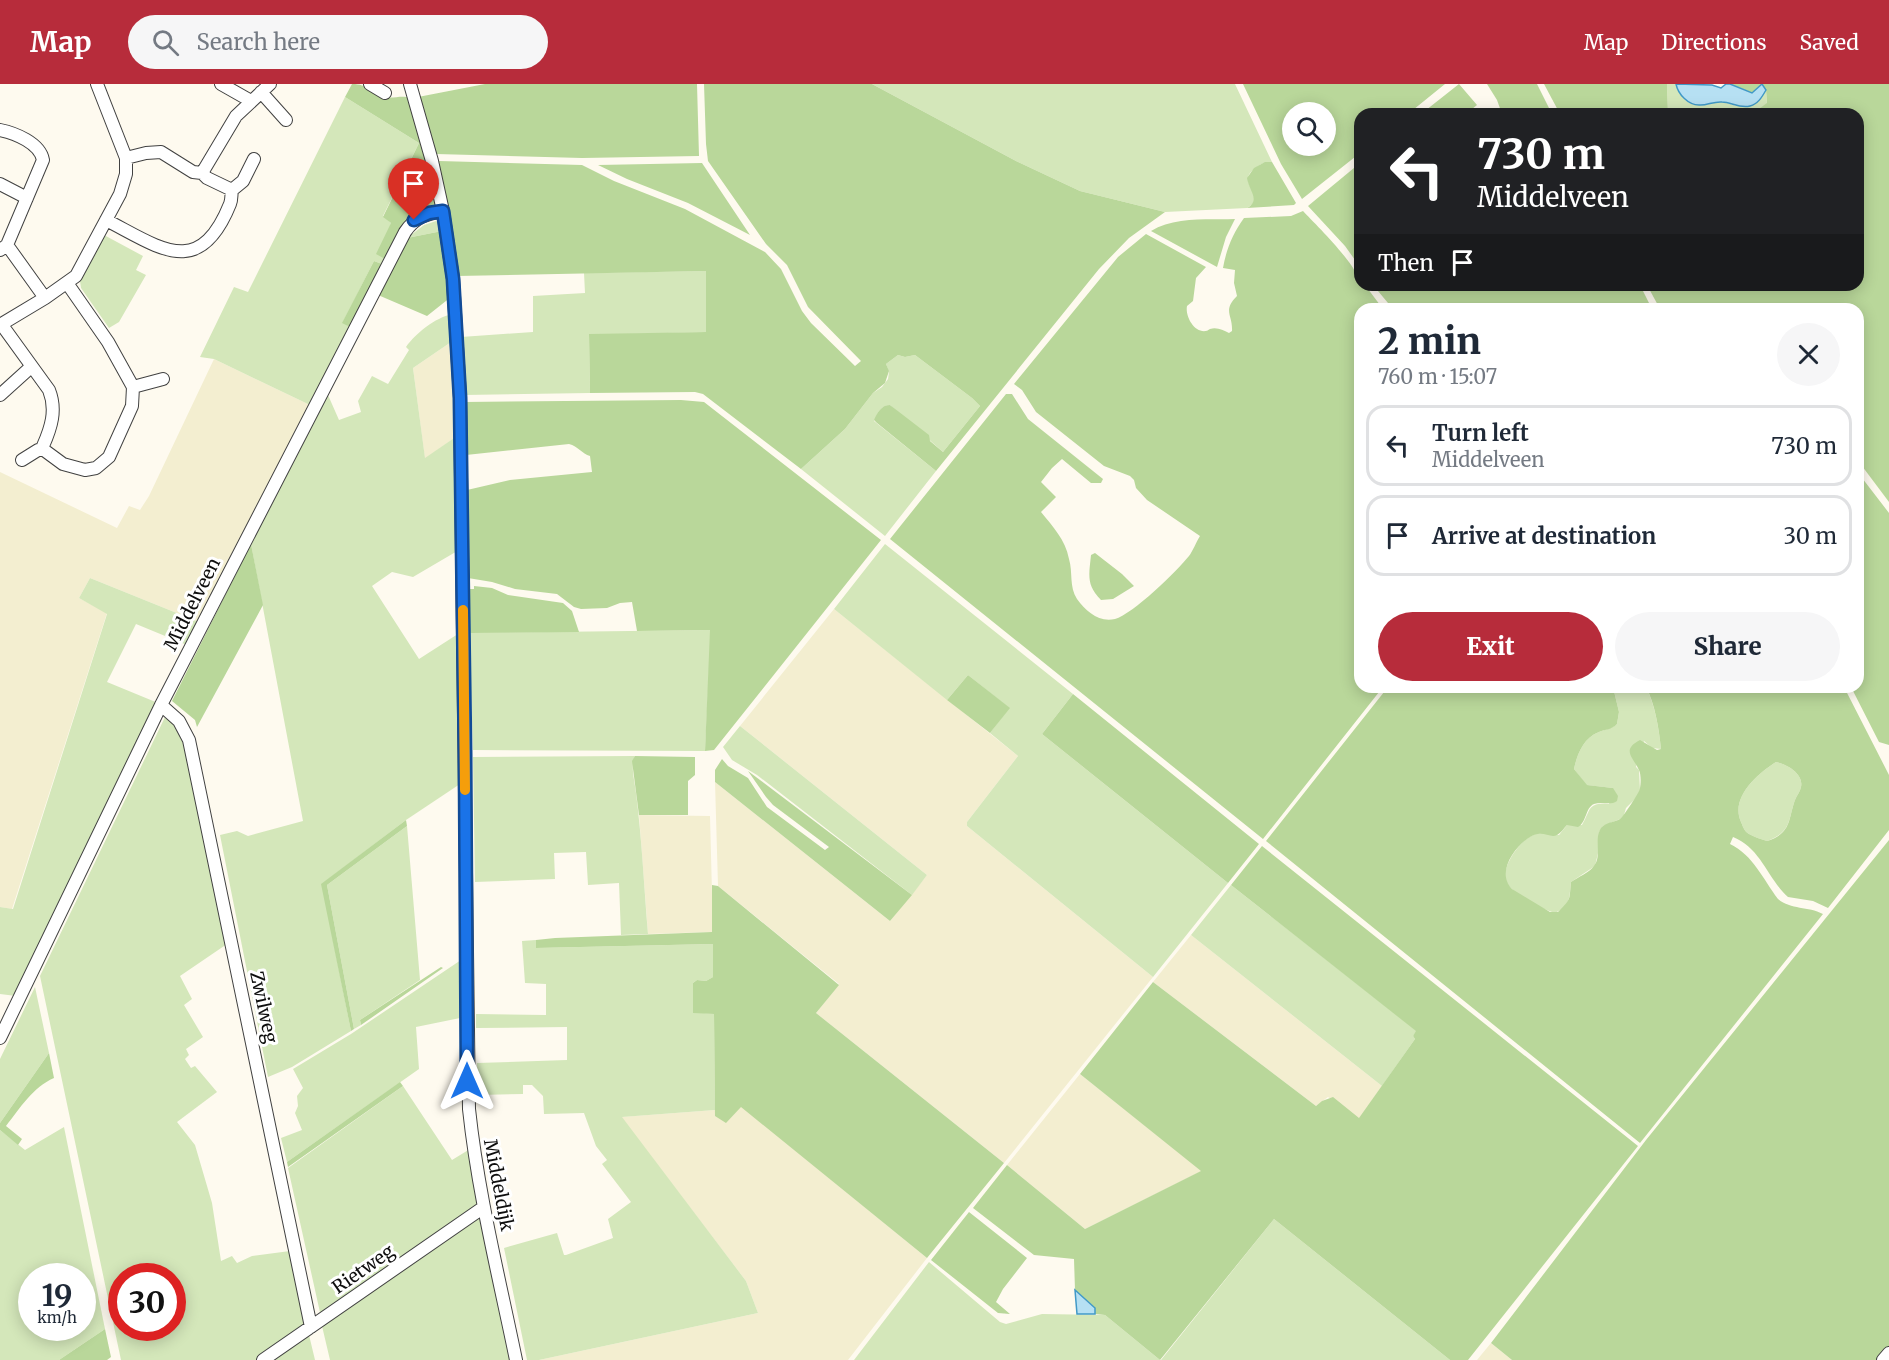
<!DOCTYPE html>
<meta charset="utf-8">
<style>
:root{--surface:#fff;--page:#f6f6f7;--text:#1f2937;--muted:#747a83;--line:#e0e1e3;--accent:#b72c3b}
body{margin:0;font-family:Merriweather,serif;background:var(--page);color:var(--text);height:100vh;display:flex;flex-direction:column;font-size:22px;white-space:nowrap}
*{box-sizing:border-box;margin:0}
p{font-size:20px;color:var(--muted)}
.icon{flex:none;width:33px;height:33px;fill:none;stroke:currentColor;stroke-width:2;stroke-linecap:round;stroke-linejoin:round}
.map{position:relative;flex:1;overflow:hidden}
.side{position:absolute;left:1354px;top:219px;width:510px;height:390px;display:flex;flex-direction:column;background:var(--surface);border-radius:18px;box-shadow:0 3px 15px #0003}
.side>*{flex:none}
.hud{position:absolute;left:1354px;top:24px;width:510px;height:183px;border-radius:18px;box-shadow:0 3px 15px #0003;background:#202124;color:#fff;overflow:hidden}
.buttons{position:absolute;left:1282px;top:18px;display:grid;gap:12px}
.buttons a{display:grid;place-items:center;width:54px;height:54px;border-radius:50%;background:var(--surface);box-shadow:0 3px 15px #0003;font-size:30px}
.speed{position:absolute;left:18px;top:1179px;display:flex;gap:12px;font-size:30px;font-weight:700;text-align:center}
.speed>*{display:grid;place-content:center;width:78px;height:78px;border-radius:50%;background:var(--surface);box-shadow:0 3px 15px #0003;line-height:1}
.speed small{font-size:15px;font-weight:400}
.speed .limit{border:9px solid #d22;background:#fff;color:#111}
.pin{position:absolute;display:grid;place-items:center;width:51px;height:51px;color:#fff;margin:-62px -26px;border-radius:50% 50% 50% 0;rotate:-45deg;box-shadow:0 0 6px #0007}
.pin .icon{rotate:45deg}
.me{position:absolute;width:66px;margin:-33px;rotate:0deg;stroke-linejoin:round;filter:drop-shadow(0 0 4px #0008)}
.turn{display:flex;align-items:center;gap:21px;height:126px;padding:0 24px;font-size:27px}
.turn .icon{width:78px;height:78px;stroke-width:2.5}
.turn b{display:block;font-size:42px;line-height:51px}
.then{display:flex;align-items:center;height:57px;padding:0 24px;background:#0003;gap:12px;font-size:22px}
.round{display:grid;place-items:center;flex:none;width:63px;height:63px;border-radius:32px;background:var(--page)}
.overview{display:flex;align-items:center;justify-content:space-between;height:102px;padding:0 24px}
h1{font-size:36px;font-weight:800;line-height:45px}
.action{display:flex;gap:12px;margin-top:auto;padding:12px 24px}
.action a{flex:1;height:69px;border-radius:36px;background:var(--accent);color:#fff;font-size:24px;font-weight:800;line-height:69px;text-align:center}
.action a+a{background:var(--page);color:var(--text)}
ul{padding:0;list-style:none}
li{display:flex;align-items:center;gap:18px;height:81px;margin:0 12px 9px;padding:0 12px;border:3px solid var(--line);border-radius:18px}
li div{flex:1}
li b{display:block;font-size:22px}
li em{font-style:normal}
header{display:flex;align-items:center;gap:36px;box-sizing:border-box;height:84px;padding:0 30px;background:var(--accent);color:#fff}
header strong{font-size:28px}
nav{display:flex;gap:33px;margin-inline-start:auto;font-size:21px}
.search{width:420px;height:54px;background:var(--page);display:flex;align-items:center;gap:15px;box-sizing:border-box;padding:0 21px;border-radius:33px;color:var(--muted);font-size:22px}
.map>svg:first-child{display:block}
.farmland{fill:#f3eed0}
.green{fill:#d4e7ba;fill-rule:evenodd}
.forest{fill:#b9d79a;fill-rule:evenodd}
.water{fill:#b6e0f3;stroke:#4199c7;stroke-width:1.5}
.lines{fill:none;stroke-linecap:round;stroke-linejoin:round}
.minor-casing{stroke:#414141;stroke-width:14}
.minor{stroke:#fff;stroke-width:12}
.route-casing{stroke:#114b97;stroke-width:15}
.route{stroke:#1a73e8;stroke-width:10}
.slow{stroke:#f59e0b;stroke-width:10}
.labels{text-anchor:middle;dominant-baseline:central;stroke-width:6;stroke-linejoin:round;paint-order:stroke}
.street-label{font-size:18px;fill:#0e0e0e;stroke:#fff}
</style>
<header>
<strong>Map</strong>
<div class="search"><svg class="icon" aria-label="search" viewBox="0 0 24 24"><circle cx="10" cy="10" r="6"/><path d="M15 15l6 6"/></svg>Search here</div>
<nav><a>Map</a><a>Directions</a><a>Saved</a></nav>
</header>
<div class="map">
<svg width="1889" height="1276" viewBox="0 0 1889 1276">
<rect width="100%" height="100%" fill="#fefaef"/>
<path class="farmland" d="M454,256l3,96 -32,23 -12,-91z
M214,275l96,46 -111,217 -109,-44 -11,20 28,15 -95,296 -12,-2v-435l117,56 12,-22 11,4 9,-14z
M834,525l184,147 -51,66v4l186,151 -149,186 -188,-150 23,-29 -121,-98 -3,-104 175,139 37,-46 -187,-149z
M639,731l71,1 3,116 -65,2z
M1191,851l191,151 -23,33 -31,-22 -12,9 -163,-124z
M1080,990l122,97 -117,58 -78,-64z
M741,1022l186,152 -79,102h-309l219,-47 -12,-32 -125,-164 94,-7v6z
M1491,1259l21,17h-35z"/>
<path class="green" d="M872,0h363l37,78c-6,0 -10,1 -15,5 -20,13 0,21 -3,36l-7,5 -82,4 -85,-21 -64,-30z
M1667,0h9c2,10 11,21 22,21 8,1 15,-3 23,-3 7,0 12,4 19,4 10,1 21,-8 26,-16l1,14 -15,10h-84z
M345,13l74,46 -36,73 8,7 -6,36 -3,5 -8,-3 -31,61 7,5 -40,78 -96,-46 -14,-2 34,-70 14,5z
M436,137l5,2 1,8 -35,7 17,-13z
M104,151l39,21 -7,14 10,5 -27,47 -10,6 -28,-40 -1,-7z
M706,187v61l-117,3 1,58 -126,2 -3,-58 72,-5v-36l52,-3 -1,-20z
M452,230l2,26 -41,28 12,90 32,-22 2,114 -46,27 -21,-5 -20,14 47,73 42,-27 2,150 -57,38 -84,64 29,147 -59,36 -24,10 -48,-242 17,-4 11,5 55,-15 -52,-277 77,-149 11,25 22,-8 -3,-11 14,-25 16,8 21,-34 -3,-3c10,-14 29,-29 46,-33z
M898,271l7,2 10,-2 57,43 8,8 -37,46 -53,-47c-9,0 -13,8 -16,16l62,50 -51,65 -84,-67 44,-40 28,-36 9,-6 6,-8 1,-7 -3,-8z
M885,460l188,150 -31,40 186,149 -75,94 -186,-151v-4l51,-66 -28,-23 19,-25 -41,-33 -21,25 -113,-91z
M90,494l109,44 -12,23 -51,-21 -29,58 51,21 -142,293 -16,-2v-87l13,2 94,-295 -28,-16z
M711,546l-6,121 -232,-1 -4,-117z
M1613,603h33c9,18 13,42 15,62l-9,-1 -8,-7 -8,26 3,3 1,20 -2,6 -12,12 -2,7 -4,4 -17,7 -4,6 -1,21 -3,13 -24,16c-2,16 0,23 -16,31 -12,-3 -42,-19 -48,-30 -8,-15 14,-44 28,-49 8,-2 16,0 24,1l8,-10h15c9,-15 5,-23 27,-21l4,-16 -27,-3 -12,-16c3,-14 9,-31 25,-37 7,-3 11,-3 18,-8l2,-12z
M166,631l15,13 46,216 -47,32 12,23 -8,6 19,32 -17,12 3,6 -4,4 6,9 4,-2 22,26 -40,30 18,23 17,58 9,58 11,-5 5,7 15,-7 38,-5 15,77 -46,32h-138l-81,-384zM122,1192h50v52h-50z
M740,642l187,149 -15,20 -155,-120 -25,-15 -9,-13z
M635,672c-5,10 0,26 1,37 6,47 8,94 12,141l-27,1 -2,-52 -31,2 -2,-33 -32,1 1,26 -80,3 -2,-125z
M1776,678c11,2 28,12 25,25 -1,5 -4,8 -6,13 -7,19 -3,32 -28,41 -6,-2 -13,-4 -18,-7 -4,-2 -6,-7 -8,-12 -11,-24 16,-48 35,-60z
M407,742l13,154 -60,40 1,5 -7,4 -27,-144z
M1231,801l186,146 -4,5 2,3 -33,47 -191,-151z
M536,856v8l177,-4v33l-7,4 -9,-1 -4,3v29l21,2 1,96 -93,7 124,164 12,32 -219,47h-12l-23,-112 53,-15 7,22h2l47,-17 -5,-19 23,-17 -29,-38 5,-4 -11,-14 -12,-33 -40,1 -1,-18 -11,-11h-9v9l-45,1 -1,-32 90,-3v-33l-91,1v-14l70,1v-31l-21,-1 -3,-42z
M461,876l4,57 -49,10 3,42 -132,93 -6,-24 21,-8 -7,-17 3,-7 -1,-10 6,-8 -10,-19 58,-35z
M35,903l14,66 -49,70v-64z
M403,1002l49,74 18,-11 9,58 -158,110 -33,-149z
M64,1043l41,202 -46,31h-59v-230l25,20zM32,1192h50v52h-50z
M478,1134l4,4 30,138h-182l-8,-34z
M1274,1135l176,141h-289z
M929,1178l71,60 6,2 36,-10 63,1 55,45h-306z
M309,1251l6,25h-42z"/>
<path class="forest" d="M352,0c17,0 17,9 32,13 9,2 18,-2 26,1l28,107 -53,54 -9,-5 15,-31 -8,-6 36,-74 -74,-46z
M485,0h212l2,72 -117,2 -146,-4 -18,-57z
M704,0h168l144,77 64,30 85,21 -36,26 -30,31 -163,202 -59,-48 -3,-3c3,-7 7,-15 16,-15l39,30 1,6 13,11 37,-46 -8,-8 -57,-43 -10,2 -7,-2 -12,9 3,7 -4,12 -12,10 -28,36 -44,40 -98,-75 -8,-2 -105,1 -1,-59 117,-2v-61l-249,5 -18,-115 143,4 32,16 71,28 80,43 16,17 21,42 9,12 44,43 6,-5 -53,-54 -21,-42 -21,-21 -58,-83 -2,-17z
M1243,0h202l-37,30h-48v39l-58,46 -21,-35zM1293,28h33v34h-33z
M1459,0l18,21 -11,9h-45z
M1487,0h50l15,30h-50l-5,-14z
M1544,0h123l1,30h-108z
M1730,0h159v418l-30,-40 -1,-153h-198l-13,-24h211v-171h-106l15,-11 -1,-13 -4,-6 -9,9z
M1265,78h7l24,41 -2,2 -47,3c14,-8 2,-17 0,-30l7,-10z
M702,79l48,72 -62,-32 -61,-24 -29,-14z
M1360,79v104l-15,-21 -37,-40z
M1303,127c13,14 57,56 57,74h5l18,24h-23v378h23l-120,152 -373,-300 116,-145h6l16,25 75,60 -2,4h-10l-29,-24 -10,9 -11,14 15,15 -15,15c12,15 24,27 28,47 4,13 0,28 8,40 9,12 22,24 38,20 18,-5 62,-48 74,-63 4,-5 7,-14 11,-20l-53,-36 -11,-12 -2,-8 -4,-4 -26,-10 -68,-54 -14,-22 -8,-6 104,-127 28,-23 60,33 -10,11 -3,23 -6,5c-2,10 7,27 19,25 1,0 2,-1 4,-2 7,-2 13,1 19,4l3,-2c1,-16 -10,-20 5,-35l-3,-13 1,-13 -12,-2c3,-18 10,-35 21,-50l47,-2z
M1235,135l-9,18 -9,30 -66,-36c24,-15 57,-11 84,-12z
M442,147l9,66 -24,19 -49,-21 29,-57z
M374,177l8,3 -32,63 -8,-4z
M1373,201h267l12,24h-259z
M681,316l23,2 177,138 -167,210 -9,1 5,-121 -73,1 -5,-29 -12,1 -13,5 -26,1 -7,-2 -17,-13 -42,-5 -23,-7 -24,-4 -1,-88 43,-10 82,-8 -2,-16c-8,-2 -12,-10 -21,-12l-103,11 -2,-53z
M1859,390l30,39v232l-10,-3 -28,-55h7z
M251,460l12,61 -66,122 -2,-7 -23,-19z
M1095,469l27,21 12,12 -21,13 -12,1c-15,-15 -12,-25 -10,-45z
M474,502l18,2 16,7 55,8 9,8 7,21 -110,1 -1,-44h6z
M968,591l42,33 -20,25 -43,-33z
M1388,603h225l6,25 -2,12c-6,6 -11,5 -18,8 -16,6 -22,23 -25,37l13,16 26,3 5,8 -1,5c-7,5 -15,0 -23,3 -9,4 -7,18 -16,23l-11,-2c-3,3 -6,8 -10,10 -7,4 -15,-6 -27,2 -16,10 -34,36 -18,52l38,23h8c14,-14 11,-12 13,-30 7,-5 18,-9 23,-16 9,-11 -2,-30 9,-40 5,-4 12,-4 17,-7 3,-2 20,-27 20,-31 1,-5 1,-14 -1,-18 -6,-13 -18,-20 1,-30l17,10 4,-1c-2,-20 -6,-45 -15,-62h198l45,88v55l-61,78 -15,-7 -25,-4c-21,-19 -27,-49 -55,-60l-3,7c23,11 33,35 48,55 13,11 30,7 45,15l-183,229 -374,-302zM1776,678c11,2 28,12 25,25 -1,5 -4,8 -6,13 -7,19 -3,33 -28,41 -6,-2 -13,-4 -18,-7 -4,-2 -6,-7 -8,-12 -11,-24 16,-48 35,-60z
M1073,610l186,150 -31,39 -186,-149z
M635,672l60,1v18l-7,6v34h-49l-7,-54z
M722,675l6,7 20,12 19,29 58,43 4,-3 -56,-42 -7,-8 -18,-26 164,124 -22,26 -175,-139v-12z
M406,736l1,6 -80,59 27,144 -3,2 -30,-147z
M1889,756v507l-10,13h-367l-21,-17 155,-203z
M1262,762l376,300 -170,214h-18l-176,-141 -114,141 -55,-45 -10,-1v-6l-20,-18 -1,-31 -40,-4 -61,-47 34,-43 78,64 116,-58 -121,-97 73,-92 163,124 6,-5 11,-4 26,21 56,-79 -2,-3 3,-5 -185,-146z
M712,801l6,1 121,99 -23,28 188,150 -77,95 -186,-151 -15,16 -11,-7 -1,-102 -21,-1v-30l4,-3 9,1 7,-4v-33l-177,4v-8l19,-2 157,-6z
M441,883l2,1 -82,57 -1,-5z
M49,969l5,25c-21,9 -34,30 -48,48l16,13 -4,6 -18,-15v-7z
M400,998l3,4 -115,81 -1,-5z
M969,1128l58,46 -24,31 -7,13 14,12 -12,-1 -67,-53z
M105,1245l6,28 -4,3h-48z"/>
<path class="water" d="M1676,0l36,1 9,3 5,-4h4l22,9 10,-9 4,6c-4,7 -8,14 -16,16 -10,3 -19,-4 -28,-4 -8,-1 -16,4 -23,3 -11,0 -21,-11 -23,-21z
M1075,1206l20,18v6h-18z"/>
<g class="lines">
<g class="minor-casing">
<path id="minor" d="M221,0l30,17
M370,0l15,9
M410,0l22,77 11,50 10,68 7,119 9,711c9,85 30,168 47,251
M261,8l25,28
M0,46c15,3 40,13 43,30l-36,85 -7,5
M126,74l20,-5 15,-1 32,20 9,1 34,-57 34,-32
M202,89l5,5 25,12
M0,100l27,14
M106,136c53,27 93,61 124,-16 2,-5 1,-9 2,-14l11,-9 11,-22
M7,161l38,53
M0,241l45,-27 31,-22 44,-82 6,-20v-16l-29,-74
M2,241l47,65c8,20 2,38 -6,56l1,4
M133,303l30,-8
M0,311l31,-28
M22,376l16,-10h6l19,14 22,6 11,-2 13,-11 23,-51 1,-19 -25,-45 -41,-59
M161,621l18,16 10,19 122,587
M0,954l161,-333 244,-473c10,-15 21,-18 38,-21
M263,1276l221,-153
M1883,1276l6,-7"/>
</g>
<use href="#minor" class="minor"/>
</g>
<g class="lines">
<g class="route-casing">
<path id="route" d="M414,136l15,-7 14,-2 10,68 7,119 5,356 2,327"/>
</g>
<use href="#route" class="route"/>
<path class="slow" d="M463,526l2,180"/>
</g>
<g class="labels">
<g class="street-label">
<text transform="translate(192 520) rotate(-63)">Middelveen</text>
<text transform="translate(264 923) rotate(78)">Zwilweg</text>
<text transform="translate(499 1101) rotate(79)">Middeldijk</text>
<text transform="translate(363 1185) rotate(-35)">Rietweg</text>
</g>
</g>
</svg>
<div class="buttons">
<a><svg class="icon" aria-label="search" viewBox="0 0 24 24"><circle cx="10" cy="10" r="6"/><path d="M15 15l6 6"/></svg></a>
</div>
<div class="speed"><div>19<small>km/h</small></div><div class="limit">30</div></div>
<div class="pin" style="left:414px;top:136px;background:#d93025"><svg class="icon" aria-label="arrive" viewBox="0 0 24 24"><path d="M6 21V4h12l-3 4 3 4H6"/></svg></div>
<svg class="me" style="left:467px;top:997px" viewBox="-20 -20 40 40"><path d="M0-17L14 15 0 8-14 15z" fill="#1a73e8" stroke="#fff" stroke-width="4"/></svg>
<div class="hud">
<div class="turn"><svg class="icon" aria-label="left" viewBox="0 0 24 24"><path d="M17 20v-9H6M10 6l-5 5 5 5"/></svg><div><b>730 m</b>Middelveen</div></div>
<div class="then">Then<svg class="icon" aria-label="arrive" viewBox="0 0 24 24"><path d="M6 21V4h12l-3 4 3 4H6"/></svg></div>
</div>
<section class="side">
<div class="overview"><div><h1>2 min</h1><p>760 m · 15:07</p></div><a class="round"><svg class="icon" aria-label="close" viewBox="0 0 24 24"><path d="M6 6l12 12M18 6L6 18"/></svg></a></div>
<ul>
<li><svg class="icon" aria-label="left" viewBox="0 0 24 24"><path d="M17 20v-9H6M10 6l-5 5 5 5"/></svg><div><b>Turn left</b><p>Middelveen</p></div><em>730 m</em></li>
<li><svg class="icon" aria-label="arrive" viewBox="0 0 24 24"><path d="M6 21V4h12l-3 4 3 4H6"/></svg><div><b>Arrive at destination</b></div><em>30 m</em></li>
</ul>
<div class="action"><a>Exit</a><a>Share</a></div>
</section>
</div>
